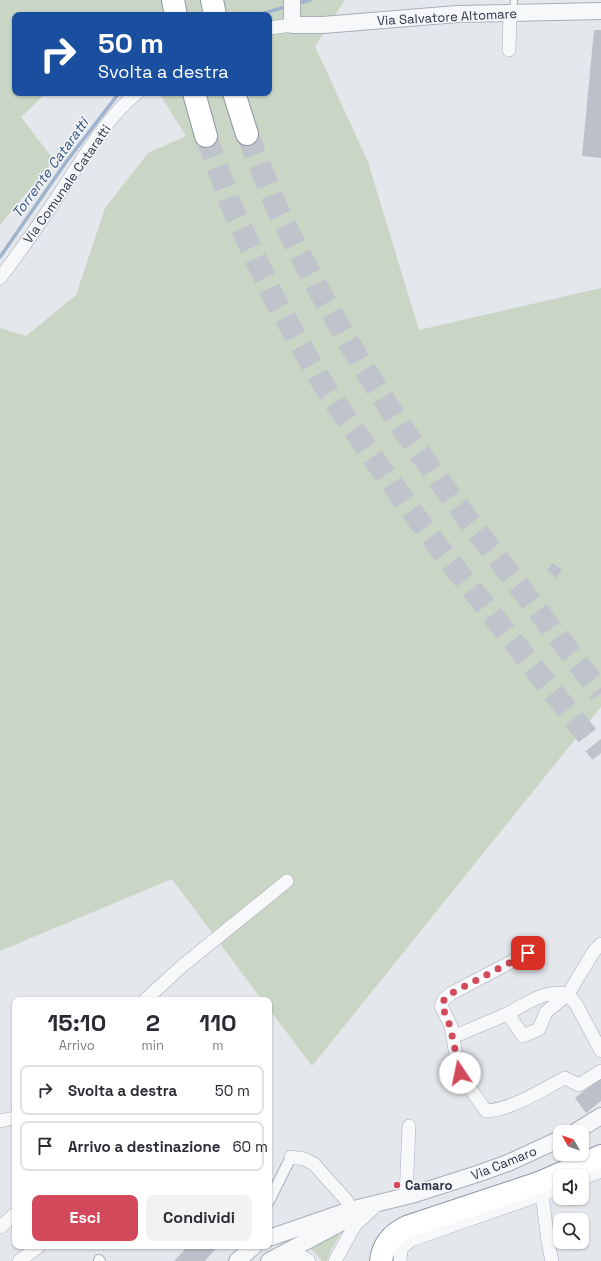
<!DOCTYPE html>
<html lang="it">
<style>
:root{--surface:#fff;--page:#f2f2f3;--text:#2b2b33;--muted:#7c7c81;--line:#e1e1e2;--accent:#d1495b}
body{margin:0;font-family:"Space Grotesk",sans-serif;background:var(--page);color:var(--text);height:100vh;display:flex;flex-direction:column;font-size:15px;white-space:nowrap}
*{box-sizing:border-box;margin:0}
p{font-size:13px;color:var(--muted)}
.icon{flex:none;width:22px;height:22px;fill:none;stroke:currentColor;stroke-width:2;stroke-linecap:round;stroke-linejoin:round}
.map{position:relative;flex:1;overflow:hidden}
.panel{position:absolute;left:12px;top:997px;width:260px;height:252px;display:flex;flex-direction:column;background:var(--surface);border-radius:8px;box-shadow:0 1px 3px #0004}
.panel>*{flex:none}
.top-card{position:absolute;left:12px;top:12px;width:260px;height:84px;border-radius:8px;box-shadow:0 1px 3px #0004;background:#1a4fa0;color:#fff;overflow:hidden}
.needle{width:26px;rotate:310deg}
.buttons{position:absolute;left:553px;top:1125px;display:grid;gap:8px}
.buttons a{display:grid;place-items:center;width:36px;height:36px;border-radius:8px;background:var(--surface);box-shadow:0 1px 3px #0004;font-size:20px}
.pin{position:absolute;display:grid;place-items:center;width:34px;height:34px;color:#fff;margin:-17px;border-radius:8px;box-shadow:0 2px 6px #0006}
.me{position:absolute;width:44px;margin:-22px;rotate:349deg;stroke-linejoin:round;filter:drop-shadow(0 0 3px #0008)}
.turn{display:flex;align-items:center;gap:14px;height:84px;padding:0 20px;font-size:18px}
.turn .icon{width:52px;height:52px;stroke-width:2.5}
.turn b{display:block;font-size:28px;line-height:34px}
.eta{display:flex;justify-content:space-evenly;align-items:center;height:68px;text-align:center}
.eta b{font-size:24px;font-weight:700;line-height:28px}
.cta{display:flex;gap:8px;margin-top:auto;padding:8px 20px}
.cta a{flex:1;height:46px;border-radius:8px;background:var(--accent);color:#fff;font-size:16px;font-weight:700;line-height:46px;text-align:center}
.cta a+a{background:var(--page);color:var(--text)}
ul{padding:0;list-style:none}
li{display:flex;align-items:center;gap:12px;height:50px;margin:0 8px 6px;padding:0 12px;border:2px solid var(--line);border-radius:8px}
li div{flex:1}
li b{display:block;font-size:15px}
li em{font-style:normal}
.map>svg:first-child{display:block}
.green{fill:#c9d6c5}
.lines{fill:none;stroke-linecap:round;stroke-linejoin:round}
.stream{stroke:#9fb4cc;stroke-width:3.5}
.building{fill:#bbc0ca}
.motorway-tunnel{stroke:#bfc3cb;stroke-width:22;stroke-dasharray:22 11;stroke-linecap:butt}
.service-casing{stroke:#a9aeb7;stroke-width:8}
.pedestrian-casing{stroke:#a9aeb7;stroke-width:12}
.minor-casing{stroke:#a9aeb7;stroke-width:14}
.tertiary-casing{stroke:#a9aeb7;stroke-width:18}
.motorway-casing{stroke:#8b94a3;stroke-width:24}
.service{stroke:#f7f8fa;stroke-width:6}
.pedestrian{stroke:#f7f8fa;stroke-width:10}
.minor{stroke:#f7f8fa;stroke-width:13}
.tertiary{stroke:#f7f8fa;stroke-width:16}
.motorway{stroke:#fff;stroke-width:22}
.route{stroke:#d1495b;stroke-width:7;stroke-dasharray:0 12.6}
.poi-dot{fill:#d1495b;stroke:#f4f6f9;stroke-width:1.5}
.labels{text-anchor:middle;dominant-baseline:central;stroke-width:3;stroke-linejoin:round;paint-order:stroke}
.street-label{font-size:13px;fill:#2b3445;stroke:#f4f6f9}
.poi-label{font-size:13px;font-weight:bold;fill:#2b3445;stroke:#f4f6f9;text-anchor:start}
.water-label{font-size:14px;font-style:italic;fill:#34527a;stroke:#f4f6f9}
</style>
<div class="map">
<svg width="601" height="1261" viewBox="0 0 601 1261">
<rect width="100%" height="100%" fill="#e4e7ec"/>
<path class="green" d="M0,0h345l-30,46 53,116 51,168 182,-42v419l-289,359 -43,-57v-9h-7l-90,-121 -172,72v-623l26,8 50,-41 29,-87 43,-55 38,-17 -27,-43h110v-78h-254v78h31l-25,24 33,43 -54,65z
M341,1233l-9,15 -5,13h-5l-12,-13z"/>
<g class="lines">
<path class="stream" d="M296,4l14,-4
M258,15l30,-9
M0,257l66,-95 53,-69"/>
</g>
<path class="building" d="M594,30h7v128l-19,-2z
M553,563l9,7 -6,8 -9,-8z
M601,1074v27l-15,12 -11,-15 20,-16z
M188,1246h30l-13,15h-31z"/>
<g class="lines">
<path class="motorway-tunnel" d="M247,134l32,79 38,74 46,80 44,68 55,77 139,181
M206,136l27,74 43,92 48,84 48,70 54,75 175,222"/>
<g class="service-casing">
<path id="service" d="M513,12l1,-12"/>
</g>
<g class="pedestrian-casing">
<path id="pedestrian" d="M269,1201l22,-44
M99,1260l1,1"/>
</g>
<g class="minor-casing">
<path id="minor" d="M269,28l23,-3
M509,50l1,-37
M0,278c22,-29 42,-58 62,-88 22,-33 44,-72 75,-97
M528,953l-76,40 -8,6 -3,7 10,20 8,47 27,38c28,-2 55,-21 79,-33l14,7 22,-14
M145,1000l36,-33 106,-86
M508,1014l15,22 16,-7 7,-17 22,-18 26,-43 7,-7
M453,1037c18,-8 36,-15 54,-23 22,-11 34,-24 61,-20l8,10 25,47
M0,1121l15,-3
M291,1157l13,2 10,5 33,37 8,24
M582,1179l19,-8
M542,1194l6,48 4,19
M406,1196l3,-70
M0,1227l15,-13
M280,1255l22,2 7,4
M19,1261l19,-14
M335,1261l20,-36 23,-21
M400,1261l1,-12 10,-9 149,-52"/>
</g>
<g class="tertiary-casing">
<path id="tertiary" d="M292,0v25h31l134,-11 144,-3
M575,1132l26,-16
M269,1238l81,-28 65,-16 62,-20 31,-11 52,-24
M237,1261l17,-15
M269,1261l83,-44"/>
</g>
<g class="motorway-casing">
<path id="motorway" d="M173,0l3,15
M212,0l3,15
M194,93l12,43
M234,93l13,41
M381,1261c2,-16 11,-27 26,-34l132,-44 62,-27"/>
</g>
<use href="#service" class="service"/>
<use href="#pedestrian" class="pedestrian"/>
<use href="#minor" class="minor"/>
<use href="#tertiary" class="tertiary"/>
<use href="#motorway" class="motorway"/>
</g>
<g class="lines">
<path class="route" d="M460,1073l-10,-47 -8,-20 2,-6 8,-7 76,-40"/>
</g>
<circle class="poi-dot" cx="397" cy="1185" r="4"/>
<g class="labels">
<g class="street-label">
<text transform="translate(447 17) rotate(-3)">Via Salvatore Altomare</text>
<text transform="translate(67 184) rotate(-55)">Via Comunale Cataratti</text>
<text transform="translate(504 1163) rotate(-22)">Via Camaro</text>
</g>
<g class="poi-label">
<text x="405" y="1185">Camaro</text>
</g>
<g class="water-label">
<text transform="translate(50 168) rotate(-54)">Torrente Cataratti</text>
</g>
</g>
</svg>
<div class="buttons">
<a><svg class="needle" viewBox="-14 -14 28 28"><path d="M0-13l5 13h-10z" fill="#e53935"/><path d="M0 13l5-13h-10z" fill="#7c7c81"/></svg></a>
<a><svg class="icon" aria-label="sound" viewBox="0 0 24 24"><path d="M4 9h4l5-4v14l-5-4H4zM17 9q2 3 0 6"/></svg></a>
<a><svg class="icon" aria-label="search" viewBox="0 0 24 24"><circle cx="10" cy="10" r="6"/><path d="M15 15l6 6"/></svg></a>
</div>
<div class="pin" style="left:528px;top:953px;background:#d93025"><svg class="icon" aria-label="arrive" viewBox="0 0 24 24"><path d="M6 21V4h12l-3 4 3 4H6"/></svg></div>
<svg class="me" style="left:460px;top:1073px" viewBox="-20 -20 40 40"><circle r="19" fill="#fff"/><path d="M0-13L10 11 0 6-10 11z" fill="#d1495b"/></svg>
<div class="top-card">
<div class="turn"><svg class="icon" aria-label="right" viewBox="0 0 24 24"><path d="M7 20v-9h11M14 6l5 5-5 5"/></svg><div><b>50 m</b>Svolta a destra</div></div>
</div>
<section class="panel">
<div class="eta">
<div><b>15:10</b><p>Arrivo</p></div>
<div><b>2</b><p>min</p></div>
<div><b>110</b><p>m</p></div>
</div>
<ul>
<li><svg class="icon" aria-label="right" viewBox="0 0 24 24"><path d="M7 20v-9h11M14 6l5 5-5 5"/></svg><div><b>Svolta a destra</b></div><em>50 m</em></li>
<li><svg class="icon" aria-label="arrive" viewBox="0 0 24 24"><path d="M6 21V4h12l-3 4 3 4H6"/></svg><div><b>Arrivo a destinazione</b></div><em>60 m</em></li>
</ul>
<div class="cta"><a>Esci</a><a>Condividi</a></div>
</section>
</div>
